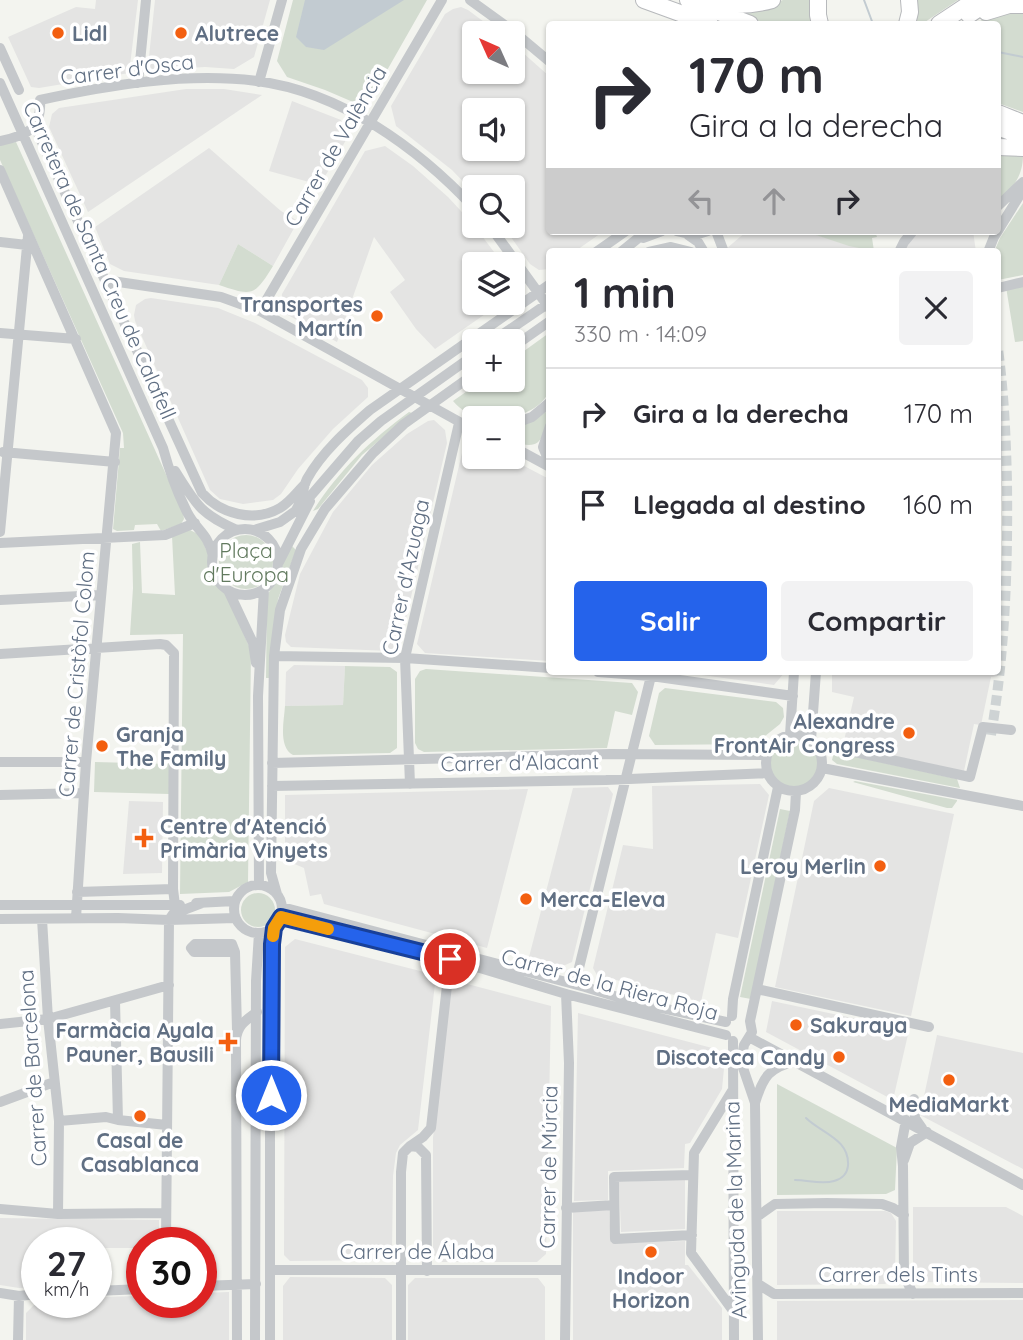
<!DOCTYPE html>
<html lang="es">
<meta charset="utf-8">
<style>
:root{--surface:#fff;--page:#f2f2f3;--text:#2b2b33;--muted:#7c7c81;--line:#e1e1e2;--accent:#2563eb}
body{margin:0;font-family:Quicksand,sans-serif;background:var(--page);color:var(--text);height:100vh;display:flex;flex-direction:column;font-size:26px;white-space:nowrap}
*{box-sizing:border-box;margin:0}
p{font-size:23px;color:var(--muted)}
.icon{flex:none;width:38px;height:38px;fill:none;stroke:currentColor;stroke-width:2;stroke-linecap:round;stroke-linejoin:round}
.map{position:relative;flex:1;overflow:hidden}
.details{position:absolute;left:546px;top:248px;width:455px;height:427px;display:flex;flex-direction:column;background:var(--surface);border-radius:7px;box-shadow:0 2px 5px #0004}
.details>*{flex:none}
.banner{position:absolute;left:546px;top:21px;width:455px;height:214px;border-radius:7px;box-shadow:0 2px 5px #0004;background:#fff;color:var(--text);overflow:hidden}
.needle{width:46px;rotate:315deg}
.buttons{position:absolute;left:462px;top:21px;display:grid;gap:14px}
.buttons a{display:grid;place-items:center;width:63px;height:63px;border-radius:7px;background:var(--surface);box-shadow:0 2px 5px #0004;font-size:35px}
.speed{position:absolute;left:21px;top:1227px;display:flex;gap:14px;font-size:35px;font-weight:700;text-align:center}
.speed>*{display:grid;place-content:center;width:91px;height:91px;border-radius:50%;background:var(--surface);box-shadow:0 2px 5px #0004;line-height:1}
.speed small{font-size:18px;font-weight:400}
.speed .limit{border:10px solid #d22;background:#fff;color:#111}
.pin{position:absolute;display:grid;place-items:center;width:60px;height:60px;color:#fff;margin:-30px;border:4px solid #fff;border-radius:50%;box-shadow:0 2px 7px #0007}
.me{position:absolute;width:77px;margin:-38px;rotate:0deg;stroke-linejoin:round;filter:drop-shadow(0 0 5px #0008)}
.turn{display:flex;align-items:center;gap:24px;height:147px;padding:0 28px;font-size:32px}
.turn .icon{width:91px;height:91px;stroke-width:2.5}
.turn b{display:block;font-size:49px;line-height:60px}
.lanes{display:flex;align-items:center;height:66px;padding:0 28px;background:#0003;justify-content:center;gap:35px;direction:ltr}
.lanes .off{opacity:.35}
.round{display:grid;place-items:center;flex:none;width:74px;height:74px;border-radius:7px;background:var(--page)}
.overview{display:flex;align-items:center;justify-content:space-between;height:119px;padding:0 28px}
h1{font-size:42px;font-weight:700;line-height:52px}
.primary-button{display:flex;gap:14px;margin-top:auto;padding:14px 28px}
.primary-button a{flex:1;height:80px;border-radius:7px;background:var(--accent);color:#fff;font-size:28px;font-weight:700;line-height:80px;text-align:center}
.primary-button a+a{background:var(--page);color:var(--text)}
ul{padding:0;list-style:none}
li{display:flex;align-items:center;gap:21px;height:91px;padding:0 28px;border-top:2px solid var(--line)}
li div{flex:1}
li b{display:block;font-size:26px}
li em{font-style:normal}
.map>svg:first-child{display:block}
.built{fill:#e4e4e3;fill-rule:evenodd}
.green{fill:#d3dcd0}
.water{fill:#c2cbd1}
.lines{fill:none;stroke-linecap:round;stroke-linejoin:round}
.stream{stroke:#c2cbd1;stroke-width:2}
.minor-tunnel{stroke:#ced3d4;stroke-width:10;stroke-dasharray:10 5;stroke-linecap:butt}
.highway-casing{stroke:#b7b9bc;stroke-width:18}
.minor{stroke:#c5c8cb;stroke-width:10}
.highway{stroke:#fff;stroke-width:16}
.route-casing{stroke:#184099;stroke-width:18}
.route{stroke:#2563eb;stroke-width:12}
.slow{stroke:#f59e0b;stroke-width:12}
.poi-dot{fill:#f35f10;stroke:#fff;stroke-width:2.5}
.labels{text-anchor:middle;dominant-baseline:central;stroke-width:7;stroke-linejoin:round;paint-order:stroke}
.poi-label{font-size:21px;font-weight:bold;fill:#606f83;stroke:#fff;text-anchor:start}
.street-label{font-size:21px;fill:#606f83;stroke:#fff}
.park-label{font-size:21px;fill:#627a5f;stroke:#fff}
</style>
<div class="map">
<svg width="1023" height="1340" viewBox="0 0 1023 1340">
<rect width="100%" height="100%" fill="#f3f4ef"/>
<path class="built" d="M96,0h42l-9,73 -90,15 -8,-1 -23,-50 68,-30 19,2z
M155,0h115l-16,57 -20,12 -29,-2 -51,3 -6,-4z
M461,7l7,3 31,23h-25v39h39v-28l36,32 1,155h54l-30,21h-24l-1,17 -10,1 -9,-6 -27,-38h10v-39h-39v6l-22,-23 -56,-44 -5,-20 54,-92 8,-5zM474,110h39v39h-39z
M186,89h38l38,6 -174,117 -39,-85 3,-13 7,-6z
M292,101l49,19 5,20 -26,45 -51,-14z
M385,146l28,20 35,31 25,27 30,40h-29v39h27l-66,46 -19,-20 -26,-37 15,-12 -31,-43 -37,105 -51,-28 -5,-8 1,-12 83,-143z
M209,148l72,63 17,10 -25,45 -35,-22 -19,41 -95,-14 -14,-7 -15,-37z
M747,231h56l71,21h-146l-2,-3z
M923,231h50l3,21h-72l8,-14z
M151,298l67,10 37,15 107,57 6,8v9l-35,32 -35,40 -17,25 -8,6 -30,4 -23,-5 -10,-9 -75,-169 -1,-6 2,-10 9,-6z
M998,397h5l-5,279 -7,1 -10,48 -7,-1 -10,47 -121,-26 11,-48 -22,-5v-20h166z
M434,420l11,10 2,13 -47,201 -9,7 -100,-4 -5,-5 -1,-7 15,-61 33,-62 39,-47 35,-31 21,-13z
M474,444v13h33l42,22v182l-124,-8 -8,-9 45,-191 4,-6z
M294,665l51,1 -2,39 -58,1 1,-34z
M680,672h105l-11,13z
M760,784l9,11 -31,143 -22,-5 -15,69 -104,-27 -4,-7 30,-123 30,4 -1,-63z
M608,787l5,7 -41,168 -9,4 -34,-9 44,-169z
M829,788l125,26 -43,202 -136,-29 39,-186z
M528,789l-41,159 -163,-44 -3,-10 -11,2 -6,-28 -19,-8v-65z
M129,801l34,1 -1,71 -39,1z
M295,939l133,34 1,4 6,7 -17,146 -18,15 -4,8 -3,23 -1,77 -5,7 -97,1 -6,-6 1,-308z
M452,980l99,26 -5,248 -9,8h-97l-7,-8v-116z
M772,1001l137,29 -16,70 -127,-68z
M578,1013l138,36 9,9 -3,31 -32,54 -5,1 -1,24 -76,3v29l-34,1z
M937,1035l86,18v116l-103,-54z
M685,1179v50l-64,3 -2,-50z
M913,1207h93l17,9v67l-103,-1 -7,-9z
M609,1210l2,33 74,-2v24h3l34,43v32h-149v-128z
M777,1211h108l6,2 5,8 -1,57 -10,6 -108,1z
M0,1218l159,2v22h-17v6h-44v36h-2v-42h-59v45l-18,1 -19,-3z
M290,1277l95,1 7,7v55h-109v-54z
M415,1278h123l7,9v53h-137v-55z
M229,1292v48h-203v-27l11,-11h59v-5l46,-1v6h59v-9z
M1023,1300v40h-246v-39z"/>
<path class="green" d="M293,0h134l-54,95 -20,7 -28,-12 -38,-13 -10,-16z
M783,0h31l2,24h-48l-40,-14 44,-6z
M912,0h46l-36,24h-11z
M1023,11v101l-25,-9v-79h-22l15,-10z
M16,142l167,370 1,7 -3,5 -20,7 -4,-7 -22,1 -1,5 -17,1 -4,-2 7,-81h4l-1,-15 -123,-273v-16z
M998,152l25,3c0,20 -9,33 -25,45z
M1023,203v72l-25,5v-28h-4l6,-14z
M804,231h71l2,6 -5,1 2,13 -25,-5z
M238,244l35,22c-19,31 -21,30 -54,19z
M1023,284v57l-8,1 -9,-55z
M549,333c1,16 4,40 1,55 -7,26 -47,34 -70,30 -11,-2 -20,-9 -27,-17l30,-21h30v-21z
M549,410c-3,24 -8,45 -36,30v-12l15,-5z
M409,412l3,1 -50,42 -44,54 -5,2c26,-41 58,-71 96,-99z
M190,530l10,5 9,21v15l3,9 15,15 24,56 -3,231 -19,10 -49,2 3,-260 -53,1 3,-47 -1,-44 8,-2 2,51 33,2 -3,-59z
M219 562a27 27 0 1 1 54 0a27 27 0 1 1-54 0Z
M291,545l5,5 -18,49 -8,79h-4l1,-83 11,-16 5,-20z
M345,666l45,1 7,5v76l-7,5 -97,2c-15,-8 -9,-34 -8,-49l58,-1z
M426,669l206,14 6,9 -6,23 -17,-4 -8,37 -183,4 -6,-3 -3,-6v-64l5,-8z
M665,688l111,14 7,6 1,9 -4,7 -25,20 -100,1 -6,-9 10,-43z
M769 763a25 25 0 1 1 50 0a25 25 0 1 1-50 0Z
M834,752l123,27 3,9 -123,-24 -5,-4z
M95,762l75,2 -1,30 -75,-2z
M855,781l102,19v1l-5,7h-5l-94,-26z
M780,809l10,2 -39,188 -11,-2z
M241 910a17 17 0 1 1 34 0a17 17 0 1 1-34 0Z
M777,1084l120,64 -2,42 -9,4 -109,1z"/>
<path class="water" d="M305,0h99l-80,50 -18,-3 -10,-10z"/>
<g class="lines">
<path class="stream" d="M864,0l9,24
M998,52l25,5
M795,1180c13,0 27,5 39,1 8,-2 13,-7 14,-15 2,-27 -27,-33 -42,-48"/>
<path class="minor-tunnel" d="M991,735c14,-83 17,-167 16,-252 -1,-45 -3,-89 -9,-134"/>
<g class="highway-casing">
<path id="highway" d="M644,0l66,24
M688,0l62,24
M700,0c24,6 48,7 72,0
M818,0v15l2,9
M986,12l23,-7h14
M969,15l22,-15
M907,24l3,-12 -1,-12
M939,24l36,-24
M998,113l25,10
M998,127l25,10
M998,147l25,1"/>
</g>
<path class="minor" d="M470,0l43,31 37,31
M0,48l19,42
M259,82l23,-82
M0,83l163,365c6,22 14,44 24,64 9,18 21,21 26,44
M138,83l8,-83
M40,100c69,-15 146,-28 217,-19 84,11 161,67 217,127
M35,127l167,366c19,21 52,30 78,15 10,-6 17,-16 25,-24
M0,141c26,-5 42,-12 40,-41
M0,170l116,263 -30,329 -10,156
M998,206l25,-24
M490,226l60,83
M677,231l18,4 13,-4
M716,231l8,21
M688,235l10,7 6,10
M643,238l19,-7
M0,242l27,3
M596,252l30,-21
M621,252l26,-21
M649,252l22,-5 20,5
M899,252l5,-10 9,-11
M988,252l6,-15 29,-47
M105,280l116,17 39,14 214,119
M998,288l25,-6
M260,311l182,-311
M0,333l76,6
M493,341l57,-39
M513,347l37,-26
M513,424l19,-7 18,-15
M550,426l-7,21 7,17
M513,447l37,20
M3,452l112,10
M175,471c21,33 25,43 62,59
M296,510c8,-13 6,-21 11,-31 15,-27 40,-49 63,-69l180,-126
M212 562a33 33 0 1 1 66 0a33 33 0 1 1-66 0Z
M254,530l26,-8 21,-15 57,-66 23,-20 93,-66
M0,532l28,-296
M0,543l165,-8 30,-12
M279,562l31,-61
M228,590l25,53 3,20
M0,600l101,-5
M0,654l160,-10 6,1 8,8 -1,236 2,16
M274,656l131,2 145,10
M598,672l53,4 142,20
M766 763a28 28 0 1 1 56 0a28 28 0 1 1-56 0Z
M790,735l4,-63
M811,740l5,-68
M818,748h18l134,29 13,-50 28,3
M0,762h86
M272,763l338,-9 157,1
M822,768l201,38
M410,784l-5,-126 54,-235 5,1
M272,786l334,-6 162,-7
M0,795l84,-2
M259,885l-1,-189 6,-107
M234 909a24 24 0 1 1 48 0a24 24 0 1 1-48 0Z
M77,892l96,-3
M277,894l-6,-21 3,-217 6,-46 21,-61 24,-40 48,-56 31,-29 70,-50
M196,903l39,-2
M0,905h180
M282,907l303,80 49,15 92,20
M281,917l169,42 116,35 160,41
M0,919l118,-1 51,2 66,-2
M42,919l6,100 11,102 -1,93
M235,952h-41l-3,-4 4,-4h37l3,8 2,78
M575,984l77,-312
M757,989l172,38
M115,1001l3,119
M732,1016l1,-17 45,-212
M0,1024l48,-5 121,-34
M749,1037l274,148
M733,1041l1,299
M732,1091l-38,62 -3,100 43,59
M914,1099l1,19 7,10
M0,1102l54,-20
M755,1103c8,-26 14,-36 41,-42
M906,1120l-5,27 2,19 1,109 9,19
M59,1121l47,-4 12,3 49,5
M410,1146l13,-9 8,-9 19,-169
M904,1160l6,-17 17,-11
M566,1208l48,-3
M0,1209l58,5 107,-1
M758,1216l17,-12 52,-1 55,1 11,4 11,7
M692,1235l-77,4 -1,-62 78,-2
M166,1242l3,-322 4,-6 29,-11
M270,1270h295
M758,1284l16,10 249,-1
M201,1286l55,-2
M96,1291l46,-2
M0,1293l19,3 18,-2
M18,1340l1,-44
M237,1340l-1,-300c1,-15 10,-20 21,-28
M255,1340l1,-359 3,-48
M270,1340v-305l4,-108
M401,1340v-168l2,-19 7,-7 8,1 8,8 1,116
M565,1340l4,-277 -3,-69
M758,1340l-3,-237 -14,-41 3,-17 8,-13 -2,-11 45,-211 1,-18"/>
<use href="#highway" class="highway"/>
</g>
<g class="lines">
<g class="route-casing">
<path id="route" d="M271,1095l1,-151 2,-16 7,-11 169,42"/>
</g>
<use href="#route" class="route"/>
<path class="slow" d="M273,936l1,-8 7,-11 47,12"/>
</g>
<g class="poi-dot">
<circle cx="58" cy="33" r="7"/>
<circle cx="181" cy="33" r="7"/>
<circle cx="377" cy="316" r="7"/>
<circle cx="909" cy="733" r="7"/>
<circle cx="102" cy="746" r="7"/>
<path d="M140.5 827.5h7v7h7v7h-7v7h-7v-7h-7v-7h7z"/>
<circle cx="880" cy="866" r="7"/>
<circle cx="526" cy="899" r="7"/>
<circle cx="796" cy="1025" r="7"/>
<path d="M224.5 1031.5h7v7h7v7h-7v7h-7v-7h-7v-7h7z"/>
<circle cx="839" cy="1057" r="7"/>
<circle cx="949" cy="1080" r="7"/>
<circle cx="140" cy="1116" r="7"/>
<circle cx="651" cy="1252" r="7"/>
</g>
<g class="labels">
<g class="poi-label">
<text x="72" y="33">Lidl</text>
<text x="195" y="33">Alutrece</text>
<text x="363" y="304" text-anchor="end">Transportes<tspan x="363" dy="24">Martín</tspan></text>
<text x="895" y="721" text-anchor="end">Alexandre<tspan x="895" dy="24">FrontAir Congress</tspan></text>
<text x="116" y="734">Granja<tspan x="116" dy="24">The Family</tspan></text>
<text x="160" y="826">Centre d'Atenció<tspan x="160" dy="24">Primària Vinyets</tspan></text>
<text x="866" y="866" text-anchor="end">Leroy Merlin</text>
<text x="540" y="899">Merca-Eleva</text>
<text x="810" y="1025">Sakuraya</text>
<text x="214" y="1030" text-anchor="end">Farmàcia Ayala<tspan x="214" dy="24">Pauner, Bausili</tspan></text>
<text x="825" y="1057" text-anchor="end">Discoteca Candy</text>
<text x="949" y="1104" text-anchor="middle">MediaMarkt</text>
<text x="140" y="1140" text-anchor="middle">Casal de<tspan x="140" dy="24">Casablanca</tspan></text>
<text x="651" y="1276" text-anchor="middle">Indoor<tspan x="651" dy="24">Horizon</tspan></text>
</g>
<g class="street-label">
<text transform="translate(127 69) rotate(-7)">Carrer d'Osca</text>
<text transform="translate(335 146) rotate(-60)">Carrer de València</text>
<text transform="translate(100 260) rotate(66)">Carretera de Santa Creu de Calafell</text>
<text transform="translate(405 577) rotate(-78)">Carrer d'Azuaga</text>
<text transform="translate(76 674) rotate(-85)">Carrer de Cristòfol Colom</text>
<text transform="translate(520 762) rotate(-1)">Carrer d'Alacant</text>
<text transform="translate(610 984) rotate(15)">Carrer de la Riera Roja</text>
<text transform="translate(32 1068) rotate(-94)">Carrer de Barcelona</text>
<text transform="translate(548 1167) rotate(-89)">Carrer de Múrcia</text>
<text transform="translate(735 1210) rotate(-92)">Avinguda de la Marina</text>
<text x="417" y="1251">Carrer de Álaba</text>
<text x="898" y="1274">Carrer dels Tints</text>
</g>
<g class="park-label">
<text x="246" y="550">Plaça<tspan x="246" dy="24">d'Europa</tspan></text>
</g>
</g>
</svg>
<div class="buttons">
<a><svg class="needle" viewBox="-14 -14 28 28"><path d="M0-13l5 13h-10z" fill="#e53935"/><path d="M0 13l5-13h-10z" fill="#7c7c81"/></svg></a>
<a><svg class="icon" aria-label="sound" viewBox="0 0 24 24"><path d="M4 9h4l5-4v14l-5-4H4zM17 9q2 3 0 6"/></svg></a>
<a><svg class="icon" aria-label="search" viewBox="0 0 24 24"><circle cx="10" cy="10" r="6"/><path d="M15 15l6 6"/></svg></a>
<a><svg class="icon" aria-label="layers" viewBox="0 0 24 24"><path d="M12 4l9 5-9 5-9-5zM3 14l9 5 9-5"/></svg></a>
<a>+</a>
<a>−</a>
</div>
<div class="speed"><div>27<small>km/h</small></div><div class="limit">30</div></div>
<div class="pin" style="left:450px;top:959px;background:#d93025"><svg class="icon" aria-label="arrive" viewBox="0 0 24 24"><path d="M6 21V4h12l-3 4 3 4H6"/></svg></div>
<svg class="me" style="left:271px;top:1095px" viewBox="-20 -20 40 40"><circle r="17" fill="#2563eb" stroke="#fff" stroke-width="3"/><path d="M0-11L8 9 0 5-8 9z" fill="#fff"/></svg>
<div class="banner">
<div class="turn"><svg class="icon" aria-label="right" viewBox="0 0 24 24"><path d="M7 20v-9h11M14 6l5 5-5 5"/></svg><div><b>170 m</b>Gira a la derecha</div></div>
<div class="lanes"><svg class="icon off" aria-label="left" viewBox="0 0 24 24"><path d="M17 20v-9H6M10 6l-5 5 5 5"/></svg><svg class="icon off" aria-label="ahead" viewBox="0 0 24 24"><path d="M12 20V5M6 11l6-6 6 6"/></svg><svg class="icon" aria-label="right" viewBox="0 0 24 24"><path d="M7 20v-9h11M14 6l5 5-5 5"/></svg></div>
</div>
<section class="details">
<div class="overview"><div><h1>1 min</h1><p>330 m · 14:09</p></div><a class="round"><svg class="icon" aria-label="close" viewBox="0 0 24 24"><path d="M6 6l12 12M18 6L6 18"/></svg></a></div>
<ul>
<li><svg class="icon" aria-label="right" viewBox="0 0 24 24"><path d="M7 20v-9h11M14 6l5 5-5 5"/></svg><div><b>Gira a la derecha</b></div><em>170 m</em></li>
<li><svg class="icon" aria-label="arrive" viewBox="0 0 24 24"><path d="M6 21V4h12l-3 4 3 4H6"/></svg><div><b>Llegada al destino</b></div><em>160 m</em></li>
</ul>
<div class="primary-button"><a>Salir</a><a>Compartir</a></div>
</section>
</div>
